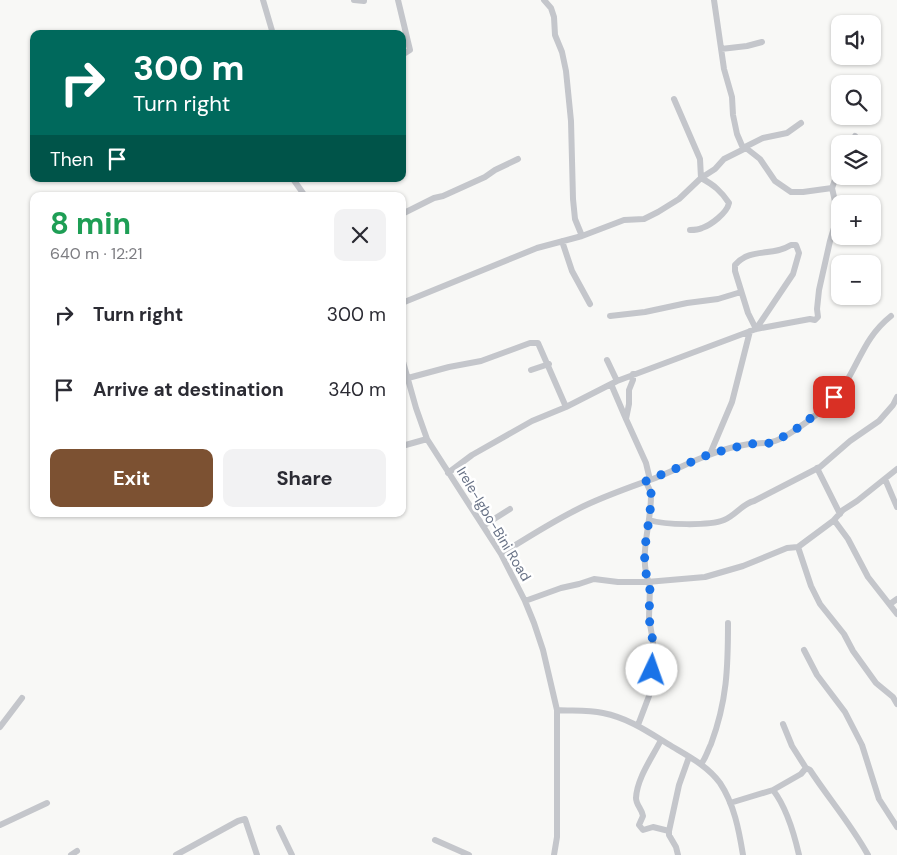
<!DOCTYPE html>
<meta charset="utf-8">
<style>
:root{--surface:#fff;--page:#f2f2f3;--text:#2b2b33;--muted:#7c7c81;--accent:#7c5132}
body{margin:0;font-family:"DM Sans",sans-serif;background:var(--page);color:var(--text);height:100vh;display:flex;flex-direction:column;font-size:19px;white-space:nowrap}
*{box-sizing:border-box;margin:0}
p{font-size:16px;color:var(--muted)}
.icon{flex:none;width:28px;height:28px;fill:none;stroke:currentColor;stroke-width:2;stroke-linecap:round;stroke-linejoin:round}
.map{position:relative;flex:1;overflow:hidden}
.panel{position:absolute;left:30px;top:192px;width:376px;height:325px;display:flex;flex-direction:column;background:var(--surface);border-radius:10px;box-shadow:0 1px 4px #0004}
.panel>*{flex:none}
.hud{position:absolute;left:30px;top:30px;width:376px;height:152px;border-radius:10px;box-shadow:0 1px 4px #0004;background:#00695c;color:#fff;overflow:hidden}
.tools{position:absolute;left:831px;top:15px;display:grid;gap:10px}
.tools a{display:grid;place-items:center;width:50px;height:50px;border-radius:10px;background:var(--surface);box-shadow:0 1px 4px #0004;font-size:25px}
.pin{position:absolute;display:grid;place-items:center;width:42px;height:42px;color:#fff;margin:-21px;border-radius:10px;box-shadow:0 2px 8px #0006}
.me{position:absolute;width:55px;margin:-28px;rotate:3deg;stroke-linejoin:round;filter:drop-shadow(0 0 4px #0008)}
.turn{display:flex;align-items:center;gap:18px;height:105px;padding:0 20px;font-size:22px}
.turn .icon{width:65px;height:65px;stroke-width:2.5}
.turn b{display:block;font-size:35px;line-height:42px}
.then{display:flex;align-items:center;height:48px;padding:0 20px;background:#0003;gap:10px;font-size:19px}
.round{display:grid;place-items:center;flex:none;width:52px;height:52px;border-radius:10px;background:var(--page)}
.head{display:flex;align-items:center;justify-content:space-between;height:85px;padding:0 20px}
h1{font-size:30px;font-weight:700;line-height:38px;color:#1e9e55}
.button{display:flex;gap:10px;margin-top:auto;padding:10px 20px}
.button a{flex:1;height:58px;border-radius:10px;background:var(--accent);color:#fff;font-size:20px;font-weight:700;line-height:58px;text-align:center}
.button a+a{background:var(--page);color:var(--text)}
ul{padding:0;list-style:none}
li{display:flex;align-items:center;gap:15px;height:75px;padding:0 20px}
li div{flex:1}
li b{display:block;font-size:19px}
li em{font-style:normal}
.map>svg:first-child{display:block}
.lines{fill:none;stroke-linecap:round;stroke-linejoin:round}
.minor{stroke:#c4c6cb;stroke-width:6}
.route{stroke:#1a73e8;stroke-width:9;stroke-dasharray:0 16.2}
.labels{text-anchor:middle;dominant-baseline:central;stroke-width:5;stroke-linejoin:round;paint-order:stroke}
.street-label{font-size:14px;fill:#687286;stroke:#fff}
</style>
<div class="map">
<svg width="897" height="855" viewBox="0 0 897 855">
<rect width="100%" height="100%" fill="#f8f8f6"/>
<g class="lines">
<path class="minor" d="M263,0l10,34
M354,0l10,1
M398,0l12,50 -8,5
M544,0l7,8 3,9 1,18 7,17 4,19 5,50 2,78 2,20 7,17
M714,0l10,69 8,28 1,18 4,19 6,14 20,-10 24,-5 14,-10
M721,49l26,-3 15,-4
M851,144l4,-8
M293,179l12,17
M402,214l32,-16 9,-2 42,-19 10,-7 23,-11
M690,230c4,0 8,0 12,-2 9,-3 25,-15 27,-25 -8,-12 -15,-18 -28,-25l14,-9 9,-10 22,-11 14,11 15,22 16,11h12l29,-4
M562,241l10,30 18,33
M791,245h5l3,8 -6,21 -37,55 -8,-16 -13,-42v-6c15,-18 37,-8 56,-20z
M402,303l135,-55 45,-12 42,-16 20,-1 14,-7 21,-13 22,-21 -1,-19 -26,-60
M610,316l35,-4 42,-9 31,-4 23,-7
M402,358l14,50 11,31 74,115 24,47 9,22 9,27 14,60v127l-3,18
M607,360l10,21
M531,370l18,-6
M633,374v6l-4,10v14l-3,15 20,44 4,17
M408,378l41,-11 32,-6 49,-18h8l28,64
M611,384l15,35
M402,446l25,-7
M710,454l22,-52 18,-71
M817,468l23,46
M448,473l24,-18 60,-34 34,-14 51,-26 139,-52 54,-10 5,1 3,-3 -1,-8 2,-19 11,-49 8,-26 -6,-27 8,-22
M885,479l12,28
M649,520c16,5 60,6 75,0 12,-5 18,-16 30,-19l66,-34 30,-26 29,-20 14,-16 4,-8
M834,520l14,19 20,38 29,37
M483,526l27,-17
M798,547l35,-26 10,-11 14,-9 40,-32
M501,554c24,-15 49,-31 75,-44 23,-12 49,-21 74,-30 20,-7 39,-18 59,-25 12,-5 27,-9 40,-11 18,-1 24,0 40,-10 19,-12 43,-30 56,-50 16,-26 21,-48 46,-68
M525,601l36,-13 18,-4 15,-5 24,3h29l58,-5 38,-11 44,-18 11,-1 13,39 9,18 24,30 9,17 23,32 17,14 4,7
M890,604l7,-5
M804,650l13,25 28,37 17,33 17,54 18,28
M557,710c15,1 31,0 46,3 25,5 44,18 65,31 18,11 39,21 52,39 14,21 19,47 23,72
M783,724l9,22 14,22 4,2c19,29 41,54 58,85
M638,725l11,-29 5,-39 -1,-15 -4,-24 1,-32c-13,-30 2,-62 1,-93l-4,-9 -2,-2
M0,727l22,-29
M661,740c-9,18 -24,38 -25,58 0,7 6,11 7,18l-4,9 4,5 10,-3 16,4 10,-46 10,-28
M701,764c5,-6 6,-12 10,-20 16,-43 17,-76 17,-121
M773,790l28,-16 5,-6
M730,803l43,-13c14,18 21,43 26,65
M0,825l47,-22
M279,828l13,27
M669,831v4l7,12 2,8
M435,840l34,15
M71,855l6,-4
M176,855l62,-34 7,-2 12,36"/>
</g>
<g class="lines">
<path class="route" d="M652,670l2,-13 -2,-22 -3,-17 1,-32c-13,-30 2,-62 1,-94l-4,-8 -3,-2 66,-28 38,-10 25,-1 31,-19 30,-27"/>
</g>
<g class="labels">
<g class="street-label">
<text transform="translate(494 524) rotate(59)">Irele-Igbo-Bini Road</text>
</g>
</g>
</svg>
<div class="tools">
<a><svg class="icon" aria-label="sound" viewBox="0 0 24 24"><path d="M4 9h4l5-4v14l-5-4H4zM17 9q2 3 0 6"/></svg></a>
<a><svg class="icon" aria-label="search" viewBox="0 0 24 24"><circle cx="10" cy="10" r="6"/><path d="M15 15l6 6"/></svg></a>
<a><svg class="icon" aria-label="layers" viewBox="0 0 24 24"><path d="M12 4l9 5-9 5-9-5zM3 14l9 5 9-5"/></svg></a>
<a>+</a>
<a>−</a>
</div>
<div class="pin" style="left:834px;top:397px;background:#d93025"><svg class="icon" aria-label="arrive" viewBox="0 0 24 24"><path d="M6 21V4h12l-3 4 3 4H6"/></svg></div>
<svg class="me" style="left:652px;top:670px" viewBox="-20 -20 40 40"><circle r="19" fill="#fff"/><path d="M0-13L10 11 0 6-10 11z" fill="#1a73e8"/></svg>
<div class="hud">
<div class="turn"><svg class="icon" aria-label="right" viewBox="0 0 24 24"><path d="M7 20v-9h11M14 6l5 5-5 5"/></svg><div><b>300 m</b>Turn right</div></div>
<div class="then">Then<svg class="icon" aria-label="arrive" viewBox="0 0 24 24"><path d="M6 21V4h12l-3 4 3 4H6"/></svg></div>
</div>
<section class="panel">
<div class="head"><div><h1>8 min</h1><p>640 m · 12:21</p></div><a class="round"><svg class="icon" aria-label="close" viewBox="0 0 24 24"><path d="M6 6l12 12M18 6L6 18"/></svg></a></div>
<ul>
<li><svg class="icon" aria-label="right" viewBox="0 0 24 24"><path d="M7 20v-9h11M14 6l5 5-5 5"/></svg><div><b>Turn right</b></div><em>300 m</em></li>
<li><svg class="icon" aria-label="arrive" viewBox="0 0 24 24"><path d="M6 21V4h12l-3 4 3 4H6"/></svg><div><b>Arrive at destination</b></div><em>340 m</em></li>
</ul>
<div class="button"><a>Exit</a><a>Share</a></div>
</section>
</div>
